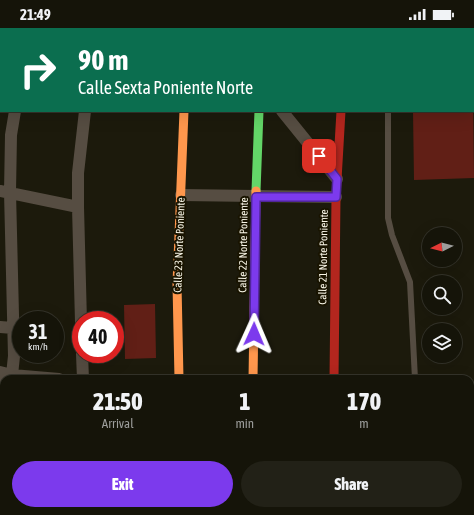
<!DOCTYPE html>
<style>
:root{--surface:#151409;--page:#222117;--text:#f1f3f6;--muted:#9d9e9c;--line:#34332a;--accent:#7c3aed}
body{margin:0;font-family:"Asap Condensed",sans-serif;background:var(--page);color:var(--text);height:100vh;display:flex;flex-direction:column;font-size:15px;white-space:nowrap}
*{box-sizing:border-box;margin:0}
p{font-size:13px;color:var(--muted)}
.icon{flex:none;width:22px;height:22px;fill:none;stroke:currentColor;stroke-width:2;stroke-linecap:round;stroke-linejoin:round}
.map{position:relative;flex:1;overflow:hidden}
.sheet{position:absolute;left:0px;top:347px;width:474px;height:140px;display:flex;flex-direction:column;background:var(--surface);border-radius:12px 12px 0 0;box-shadow:0 4px 16px #0002,0 0 0 1px var(--line)}
.sheet>*{flex:none}
.guide{position:absolute;left:0px;top:0px;width:474px;height:84px;box-shadow:0 4px 16px #0002,0 0 0 1px var(--line);background:#0b6e4f;color:#fff;overflow:hidden}
.needle{width:26px;rotate:264deg}
.buttons{position:absolute;left:422px;top:199px;display:grid;gap:8px}
.buttons a{display:grid;place-items:center;width:40px;height:40px;border-radius:50%;background:var(--surface);box-shadow:0 4px 16px #0002,0 0 0 1px var(--line);font-size:20px}
.speed{position:absolute;left:12px;top:283px;display:flex;gap:8px;font-size:20px;font-weight:700;text-align:center}
.speed>*{display:grid;place-content:center;width:52px;height:52px;border-radius:50%;background:var(--surface);box-shadow:0 4px 16px #0002,0 0 0 1px var(--line);line-height:1}
.speed small{font-size:10px;font-weight:400}
.speed .limit{border:6px solid #d22;background:#fff;color:#111}
.pin{position:absolute;display:grid;place-items:center;width:34px;height:34px;color:#fff;margin:-17px;border-radius:8px;box-shadow:0 2px 6px #0006}
.me{position:absolute;width:44px;margin:-22px;rotate:1deg;stroke-linejoin:round;filter:drop-shadow(0 0 3px #0008)}
.turn{display:flex;align-items:center;gap:14px;height:84px;padding:0 12px;font-size:18px}
.turn .icon{width:52px;height:52px;stroke-width:2.5}
.turn b{display:block;font-size:28px;line-height:34px}
.eta{display:flex;justify-content:space-evenly;align-items:center;height:68px;text-align:center}
.eta b{font-size:24px;font-weight:800;line-height:28px}
.cta{display:flex;gap:8px;margin-top:auto;padding:8px 12px}
.cta a{flex:1;height:46px;border-radius:24px;background:var(--accent);color:#fff;font-size:16px;font-weight:800;line-height:46px;text-align:center}
.cta a+a{background:var(--page);color:var(--text)}
.status{display:flex;justify-content:space-between;align-items:center;height:28px;padding:0 20px;background:var(--surface);direction:ltr}
.status svg{height:11px;fill:currentColor}
.map>svg:first-child{display:block}
.green{fill:#611f16}
.lines{fill:none;stroke-linecap:round;stroke-linejoin:round}
.path{stroke:#605a50;stroke-width:2;stroke-dasharray:3 2;stroke-linecap:butt}
.lane{stroke:#564d42;stroke-width:6}
.street{stroke:#564d42;stroke-width:12}
.fast{stroke:#63d668;stroke-width:9}
.slow{stroke:#ff974d;stroke-width:9}
.jam{stroke:#b3261e;stroke-width:9}
.route-casing{stroke:#51269a;stroke-width:10}
.route{stroke:#7c3aed;stroke-width:7}
.labels{text-anchor:middle;dominant-baseline:central;stroke-width:4;stroke-linejoin:round;paint-order:stroke}
.street-label{font-size:11px;fill:#f8f5e6;stroke:#191400}
</style>
<div class="status"><b>21:49</b><svg viewBox="0 0 49 12"><path d="M0 12V9h3v3zM5 12V6h3v6zM10 12V3h3v9zM15 12V0h3v12zM26 1h20v11H26zM47 4h2v5h-2z"/></svg></div>
<div class="map">
<svg width="474" height="487" viewBox="0 0 474 487">
<rect width="100%" height="100%" fill="#1c1a0c"/>
<path class="green" d="M386,0h88l-88,1z
M473,56l1,94 -60,2 -1,-69h60z
M155,276l1,54 -31,1 -1,-54z"/>
<g class="lines">
<path class="path" d="M471,385h3"/>
<path class="lane" d="M473,27h1
M388,83v107l4,17 18,47 5,97
M373,487l2,-4"/>
<path class="street" d="M27,1l1,-1
M95,1v-1
M216,1l1,-1
M378,1l1,-1
M282,83l55,68
M0,163l78,16
M181,167l155,2
M81,294l-3,-115v-34l7,-62
M0,299l13,1
M82,326l1,25
M0,344l12,3 47,4
M12,347l2,-19 -4,-164 1,-57 4,-24
M0,354l4,1
M0,437h4
M28,487l1,-4
M104,487l1,-4
M176,487v-4
M247,487v-4"/>
<path class="fast" d="M189,0l12,1
M473,6h1
M256,163l3,-80"/>
<path class="slow" d="M179,351l-2,-95 7,-173
M253,351l3,-188"/>
<path class="jam" d="M334,351l2,-182 5,-86"/>
</g>
<g class="lines">
<g class="route-casing">
<path id="route" d="M254,306l2,-137h80l1,-18 -18,-23"/>
</g>
<use href="#route" class="route"/>
</g>
<g class="labels">
<g class="street-label">
<text transform="translate(179 217) rotate(-88)">Calle 23 Norte Poniente</text>
<text transform="translate(243 217) rotate(-89)">Calle 22 Norte Poniente</text>
<text transform="translate(323 229) rotate(-89)">Calle 21 Norte Poniente</text>
</g>
</g>
</svg>
<div class="buttons">
<a><svg class="needle" viewBox="-14 -14 28 28"><path d="M0-13l5 13h-10z" fill="#e53935"/><path d="M0 13l5-13h-10z" fill="#9d9e9c"/></svg></a>
<a><svg class="icon" aria-label="search" viewBox="0 0 24 24"><circle cx="10" cy="10" r="6"/><path d="M15 15l6 6"/></svg></a>
<a><svg class="icon" aria-label="layers" viewBox="0 0 24 24"><path d="M12 4l9 5-9 5-9-5zM3 14l9 5 9-5"/></svg></a>
</div>
<div class="speed"><div>31<small>km/h</small></div><div class="limit">40</div></div>
<div class="pin" style="left:319px;top:128px;background:#d93025"><svg class="icon" aria-label="arrive" viewBox="0 0 24 24"><path d="M6 21V4h12l-3 4 3 4H6"/></svg></div>
<svg class="me" style="left:254px;top:306px" viewBox="-20 -20 40 40"><path d="M0-17L14 15 0 8-14 15z" fill="#7c3aed" stroke="#fff" stroke-width="4"/></svg>
<div class="guide">
<div class="turn"><svg class="icon" aria-label="right" viewBox="0 0 24 24"><path d="M7 20v-9h11M14 6l5 5-5 5"/></svg><div><b>90 m</b>Calle Sexta Poniente Norte</div></div>
</div>
<section class="sheet">
<div class="eta">
<div><b>21:50</b><p>Arrival</p></div>
<div><b>1</b><p>min</p></div>
<div><b>170</b><p>m</p></div>
</div>
<div class="cta"><a>Exit</a><a>Share</a></div>
</section>
</div>
